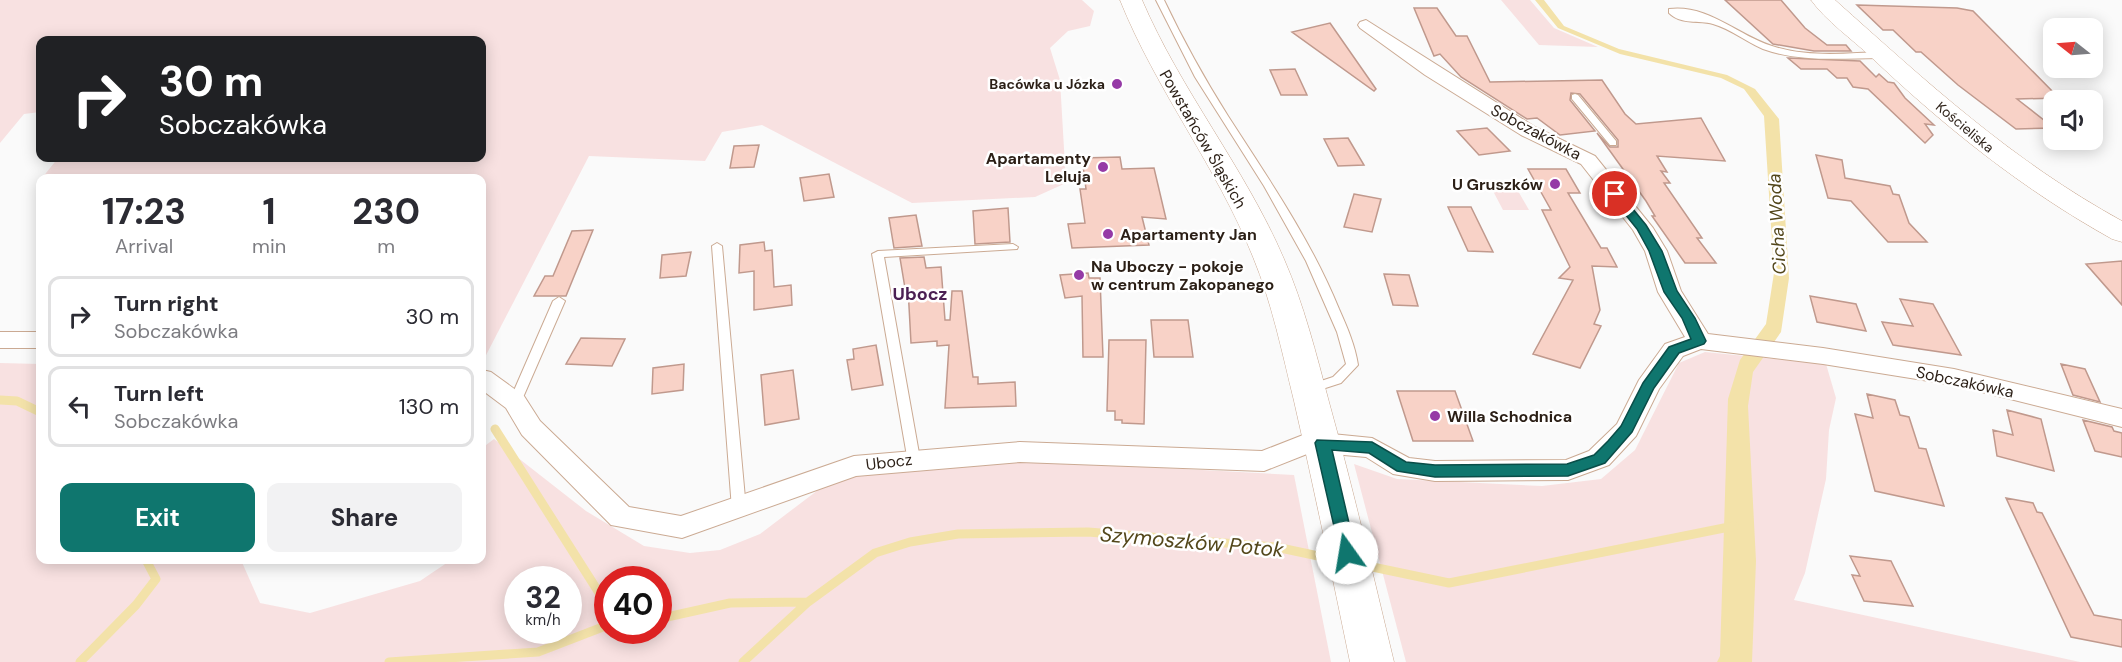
<!DOCTYPE html>
<meta charset="utf-8">
<style>
:root{--surface:#fff;--page:#f2f2f3;--text:#2b2b33;--muted:#7c7c81;--line:#e1e1e2;--accent:#0f766e}
body{margin:0;font-family:"DM Sans",sans-serif;background:var(--page);color:var(--text);height:100vh;display:flex;flex-direction:column;font-size:22px;white-space:nowrap}
*{box-sizing:border-box;margin:0}
p{font-size:20px;color:var(--muted)}
.icon{flex:none;width:33px;height:33px;fill:none;stroke:currentColor;stroke-width:2;stroke-linecap:round;stroke-linejoin:round}
.map{position:relative;flex:1;overflow:hidden}
.details{position:absolute;left:36px;top:174px;width:450px;height:390px;display:flex;flex-direction:column;background:var(--surface);border-radius:12px;box-shadow:0 3px 15px #0003}
.details>*{flex:none}
.guide{position:absolute;left:36px;top:36px;width:450px;height:126px;border-radius:12px;box-shadow:0 3px 15px #0003;background:#202124;color:#fff;overflow:hidden}
.needle{width:39px;rotate:287deg}
.fabs{position:absolute;left:2043px;top:18px;display:grid;gap:12px}
.fabs a{display:grid;place-items:center;width:60px;height:60px;border-radius:12px;background:var(--surface);box-shadow:0 3px 15px #0003;font-size:30px}
.speed{position:absolute;left:504px;top:566px;display:flex;gap:12px;font-size:30px;font-weight:700;text-align:center}
.speed>*{display:grid;place-content:center;width:78px;height:78px;border-radius:50%;background:var(--surface);box-shadow:0 3px 15px #0003;line-height:1}
.speed small{font-size:15px;font-weight:400}
.speed .limit{border:9px solid #d22;background:#fff;color:#111}
.pin{position:absolute;display:grid;place-items:center;width:51px;height:51px;color:#fff;margin:-26px;border:3px solid #fff;border-radius:50%;box-shadow:0 2px 6px #0007}
.me{position:absolute;width:66px;margin:-33px;rotate:347deg;stroke-linejoin:round;filter:drop-shadow(0 0 4px #0008)}
.turn{display:flex;align-items:center;gap:21px;height:126px;padding:0 24px;font-size:27px}
.turn .icon{width:78px;height:78px;stroke-width:2.5}
.turn b{display:block;font-size:42px;line-height:51px}
.eta{display:flex;justify-content:space-evenly;align-items:center;height:102px;text-align:center}
.eta b{font-size:36px;font-weight:700;line-height:42px}
.button{display:flex;gap:12px;margin-top:auto;padding:12px 24px}
.button a{flex:1;height:69px;border-radius:12px;background:var(--accent);color:#fff;font-size:24px;font-weight:700;line-height:69px;text-align:center}
.button a+a{background:var(--page);color:var(--text)}
ul{padding:0;list-style:none}
li{display:flex;align-items:center;gap:18px;height:81px;margin:0 12px 9px;padding:0 12px;border:3px solid var(--line);border-radius:12px}
li div{flex:1}
li b{display:block;font-size:22px}
li em{font-style:normal}
.map>svg:first-child{display:block}
.green{fill:#f8e1e1;fill-rule:evenodd}
.water{fill:#f3e2a9}
.lines{fill:none;stroke-linecap:round;stroke-linejoin:round}
.stream{stroke:#f3e2a9;stroke-width:9}
.building{fill:#f8d2c7;stroke:#c0998d;stroke-width:1.5}
.lane-casing{stroke:#cbaa93;stroke-width:2}
.street-casing{stroke:#cbaa93;stroke-width:2}
.secondary-casing{stroke:#cbaa93;stroke-width:1}
.lane{fill:#fff;fill-rule:evenodd}
.street{fill:#fff;fill-rule:evenodd}
.secondary{fill:#fff;fill-rule:evenodd}
.route{fill:#0f766e;stroke:#0a4d48;stroke-width:1.5}
.poi-dot{fill:#953aa6;stroke:#fff;stroke-width:2}
.labels{text-anchor:middle;dominant-baseline:central;stroke-width:5;stroke-linejoin:round;paint-order:stroke}
.far-poi-label{font-size:14px;font-weight:bold;fill:#2b1f16;stroke:#fff;text-anchor:end}
.far-street-label{font-size:14px;fill:#2b1f16;stroke:#fff}
.street-label{font-size:16px;fill:#2b1f16;stroke:#fff}
.poi-label{font-size:16px;font-weight:bold;fill:#2b1f16;stroke:#fff;text-anchor:start}
.water-label{font-size:18px;font-style:italic;fill:#53471b;stroke:#fff}
.neighbourhood-label{font-size:18px;font-weight:bold;fill:#4b2053;stroke:#fff}
.near-water-label{font-size:21px;font-style:italic;fill:#53471b;stroke:#fff}
</style>
<div class="map">
<svg width="2122" height="662" viewBox="0 0 2122 662">
<rect width="100%" height="100%" fill="#fafafa"/>
<path class="green" d="M0,0h1082l12,11 -4,15 -22,5 -18,17 10,32 6,103 -31,14 -123,6 -150,-78 -40,7 -17,29 -116,-5 -107,207v-185h-440l16,-20h424v-118h-442v72l-16,2 -24,29z
M1501,0h29l24,28 44,19 -59,-2z
M1493,191h25l11,19h-26z
M1705,352l121,12 10,34 -7,32 -3,49 -21,94 -11,27 286,62h-674l-52,-198 43,15 145,7 59,-7 34,-29 44,-87z
M0,363l40,1v196h201l19,43 50,10 110,-32 31,-21h31l2,-59 -2,-6v-47l12,-9 92,72 58,35 46,7 30,-3 40,-16 66,-50 81,-30 387,21 37,187h-1331zM518,579h50v51h-50zM608,579h50v51h-50z"/>
<path class="water" d="M1535,0h9l20,26 55,23 108,26 28,14 24,30 10,159 -8,54 -28,40 -5,34 8,155 -4,101h-35l3,-6 8,-257 12,-39 26,-36 8,-51 -10,-157 -20,-27 -23,-11 -101,-24 -62,-26z"/>
<g class="lines">
<path class="stream" d="M0,400l17,1 23,11
M495,429l113,178
M1363,565l86,18 285,-57
M658,619l72,-16 78,-1
M80,662l56,-57 20,-26 -10,-19
M389,662l149,-10 70,-27
M743,662l65,-60 67,-49 35,-11 48,-8 130,-2 188,15 61,13"/>
</g>
<path class="building" d="M1725,0h56l24,28 22,17h19l5,6h-37l-41,-7z
M1857,5l100,3 16,3 86,87 -42,1 37,29 -38,1 -58,-44 -37,-33h-5l-23,-22h-10z
M1414,8h23l19,28h11l23,46 112,-2 23,34 11,10 65,-6 24,43 -68,-5 10,16 -6,-1 9,12h-6l38,55h-5l19,25h-31l-33,-47h3l-9,-15 -49,-68 13,14h8v-7l-38,-46 -9,-1 -1,7 25,31 -35,4 -23,-17 -10,1 -66,-42 -21,-23 -6,2z
M1330,23l46,66 -2,2 -82,-59z
M1788,58l72,3 16,16 3,-3 9,8 6,1 11,15 29,27 -9,-1 8,11 -8,8 -57,-54 -15,-2 -6,-9h-10l-10,-9h-26z
M1295,69l12,26h-26l-11,-25z
M1487,128l23,23 -31,4 -22,-24z
M1348,138l16,27 -26,1 -14,-27z
M759,145l-5,22 -24,1 4,-22z
M1816,155l26,5 3,18 45,8 3,8 6,1 10,28 18,19h-39l-37,-41 -23,-3z
M1120,157l2,12 32,-1 12,51 -24,-2 7,28 -77,3 -4,-24 17,-1 -5,-34h6l-4,-31z
M1528,169h38l14,24h-12l33,55h6l10,19 -25,-1 8,44 -6,14 7,2 -21,42 -47,-14 40,-74 -14,-2 11,-11 -28,-57h9z
M829,174l5,23 -30,4 -4,-23z
M1354,194l27,5 -9,33 -28,-5z
M1448,207h23l22,45 -25,-1z
M1008,208l2,34 -35,2 -2,-33z
M916,215l6,31 -28,2 -5,-30z
M593,230l-27,66h-32l11,-20h8l19,-45z
M764,242l1,9 7,-1 2,37 17,-2 1,20 -38,5v-39l-15,2 1,-28z
M691,252l-5,24 -26,2 2,-23z
M924,257l2,11 15,-1 4,53h5l2,-29h10l11,86h5v7l37,-2 1,24 -71,2 4,-63 -12,1v-5l-26,2 -3,-55h-3l-5,-30z
M2122,261v44l-36,-41z
M1088,273l1,5h11l3,79h-20l-1,-61 -17,2 -5,-23z
M1384,274l25,1 9,31 -25,-1z
M1810,296l46,8 10,27 -49,-9z
M1900,299l33,5 28,51 -68,-10 -11,-23 31,4z
M1151,320h37l5,37h-39z
M581,338l44,1 -13,27 -46,-2z
M1109,340h37l-2,84 -22,-1v-3h-7v-9h-8z
M876,345l7,40 -31,5 -5,-30 7,-1 -1,-10z
M684,364l-1,26 -31,4 1,-26z
M2061,364l24,5 15,33 -27,-7z
M793,370l6,49 -34,6 -4,-50z
M1397,391h58l18,50h-60z
M1867,394l28,6 5,15 9,2 10,31 7,1 18,57 -69,-15 -20,-77 18,4z
M2007,410l34,9 13,52 -57,-15 -4,-26 20,5z
M2083,420l29,7 2,4 8,2v24l-27,-6z
M2006,498l27,5 4,9 5,1 52,102 28,5v27l-51,-10z
M1850,556l41,5 22,45 -49,-5 -12,-26 8,1z"/>
<g class="lines">
<g class="lane-casing">
<path id="lane" d="M1156,0h8c19,40 40,78 64,116 40,62 83,124 111,193 8,18 16,36 19,56l-17,18 -31,10 -6,-4 2,-3 27,-9 13,-13 -9,-32 -31,-71 -42,-75 -69,-109z
M1669,9c39,-5 68,26 103,37 36,12 75,7 111,6l4,3 -4,3c-40,0 -81,5 -120,-9 -17,-7 -32,-20 -50,-25 -14,-4 -32,1 -44,-11z
M1575,94l3,1 38,46v4h-6l-38,-46v-4z
M717,243l5,3 24,263 -2,4 -5,1 -5,-1 -2,-4 -20,-263z
M1013,244l5,3 -1,2 -133,8 36,202 -2,3h-10l-36,-208 6,-3z
M559,297l6,4 -44,101 -1,3h-10l-1,-3 44,-101z"/>
</g>
<g class="street-casing">
<path id="street" d="M1366,20l169,107 60,29 58,72 14,23 14,40 27,43 115,14 131,21 168,40v18l-168,-42 -131,-21 -122,-15 -18,7 -24,33 -23,47 -27,29 -41,15 -133,1 -42,-7 -27,-17 -44,-4 -15,1 -43,17 -244,-9 -164,14 -174,62 -71,-13 -89,-90 -16,-27 -24,-18v-20l9,2 33,24 16,25 89,86 52,9 173,-60 166,-14 242,9 41,-16 19,-2 50,5 37,20 26,3 131,-1 23,-9 28,-27 22,-44 26,-36 20,-7 -27,-45 -13,-41 -12,-21 -52,-66 -60,-29 -96,-60 -65,-47 -2,-3 2,-3z
M0,332h40v16h-40z"/>
</g>
<g class="secondary-casing">
<path id="secondary" d="M1120,0h22c39,91 103,168 142,259 20,46 32,94 45,143 24,86 44,173 65,260h-44c-18,-87 -36,-174 -56,-261 -12,-49 -22,-98 -41,-144 -36,-90 -97,-167 -133,-257z
M1811,0h24c93,83 176,160 287,221v21l-10,-3c-90,-50 -167,-112 -241,-182 -19,-18 -45,-36 -60,-57z"/>
</g>
<use href="#lane" class="lane"/>
<use href="#street" class="street"/>
<use href="#secondary" class="secondary"/>
</g>
<path class="route" d="M1615,191l4,1 27,33 16,26 15,40 18,27 11,23 -2,3 -25,9 -25,35 -22,44 -27,31 -37,13 -133,1 -38,-6 -28,-18 -37,-3 24,103 -3,4h-12l-26,-114 2,-3 55,2 34,20 29,3 132,-1 27,-9 14,-14 13,-15 22,-43 26,-36 22,-8 -9,-21 -18,-26 -15,-41 -12,-22 -28,-35z"/>
<g class="poi-dot">
<circle cx="1117" cy="84" r="6"/>
<circle cx="1103" cy="167" r="6"/>
<circle cx="1555" cy="184" r="6"/>
<circle cx="1108" cy="234" r="6"/>
<circle cx="1079" cy="275" r="6"/>
<circle cx="1435" cy="416" r="6"/>
</g>
<g class="labels">
<g class="far-poi-label">
<text x="1105" y="84">Bacówka u Józka</text>
</g>
<g class="far-street-label">
<text transform="translate(1965 127) rotate(40)">Kościeliska</text>
</g>
<g class="street-label">
<text transform="translate(1536 132) rotate(28)">Sobczakówka</text>
<text transform="translate(1203 139) rotate(60)">Powstańców Śląskich</text>
<text transform="translate(1965 382) rotate(12)">Sobczakówka</text>
<text transform="translate(889 462) rotate(-7)">Ubocz</text>
</g>
<g class="poi-label">
<text x="1091" y="158" text-anchor="end">Apartamenty<tspan x="1091" dy="18">Leluja</tspan></text>
<text x="1543" y="184" text-anchor="end">U Gruszków</text>
<text x="1120" y="234">Apartamenty Jan</text>
<text x="1091" y="266">Na Uboczy - pokoje<tspan x="1091" dy="18">w centrum Zakopanego</tspan></text>
<text x="1447" y="416">Willa Schodnica</text>
</g>
<g class="water-label">
<text transform="translate(1777 224) rotate(-93)">Cicha Woda</text>
</g>
<g class="neighbourhood-label">
<text x="920" y="294">Ubocz</text>
</g>
<g class="near-water-label">
<text transform="translate(1192 542) rotate(5)">Szymoszków Potok</text>
</g>
</g>
</svg>
<div class="fabs">
<a><svg class="needle" viewBox="-14 -14 28 28"><path d="M0-13l5 13h-10z" fill="#e53935"/><path d="M0 13l5-13h-10z" fill="#7c7c81"/></svg></a>
<a><svg class="icon" aria-label="sound" viewBox="0 0 24 24"><path d="M4 9h4l5-4v14l-5-4H4zM17 9q2 3 0 6"/></svg></a>
</div>
<div class="speed"><div>32<small>km/h</small></div><div class="limit">40</div></div>
<div class="pin" style="left:1615px;top:194px;background:#d93025"><svg class="icon" aria-label="arrive" viewBox="0 0 24 24"><path d="M6 21V4h12l-3 4 3 4H6"/></svg></div>
<svg class="me" style="left:1347px;top:553px" viewBox="-20 -20 40 40"><circle r="19" fill="#fff"/><path d="M0-13L10 11 0 6-10 11z" fill="#0f766e"/></svg>
<div class="guide">
<div class="turn"><svg class="icon" aria-label="right" viewBox="0 0 24 24"><path d="M7 20v-9h11M14 6l5 5-5 5"/></svg><div><b>30 m</b>Sobczakówka</div></div>
</div>
<section class="details">
<div class="eta">
<div><b>17:23</b><p>Arrival</p></div>
<div><b>1</b><p>min</p></div>
<div><b>230</b><p>m</p></div>
</div>
<ul>
<li><svg class="icon" aria-label="right" viewBox="0 0 24 24"><path d="M7 20v-9h11M14 6l5 5-5 5"/></svg><div><b>Turn right</b><p>Sobczakówka</p></div><em>30 m</em></li>
<li><svg class="icon" aria-label="left" viewBox="0 0 24 24"><path d="M17 20v-9H6M10 6l-5 5 5 5"/></svg><div><b>Turn left</b><p>Sobczakówka</p></div><em>130 m</em></li>
</ul>
<div class="button"><a>Exit</a><a>Share</a></div>
</section>
</div>
